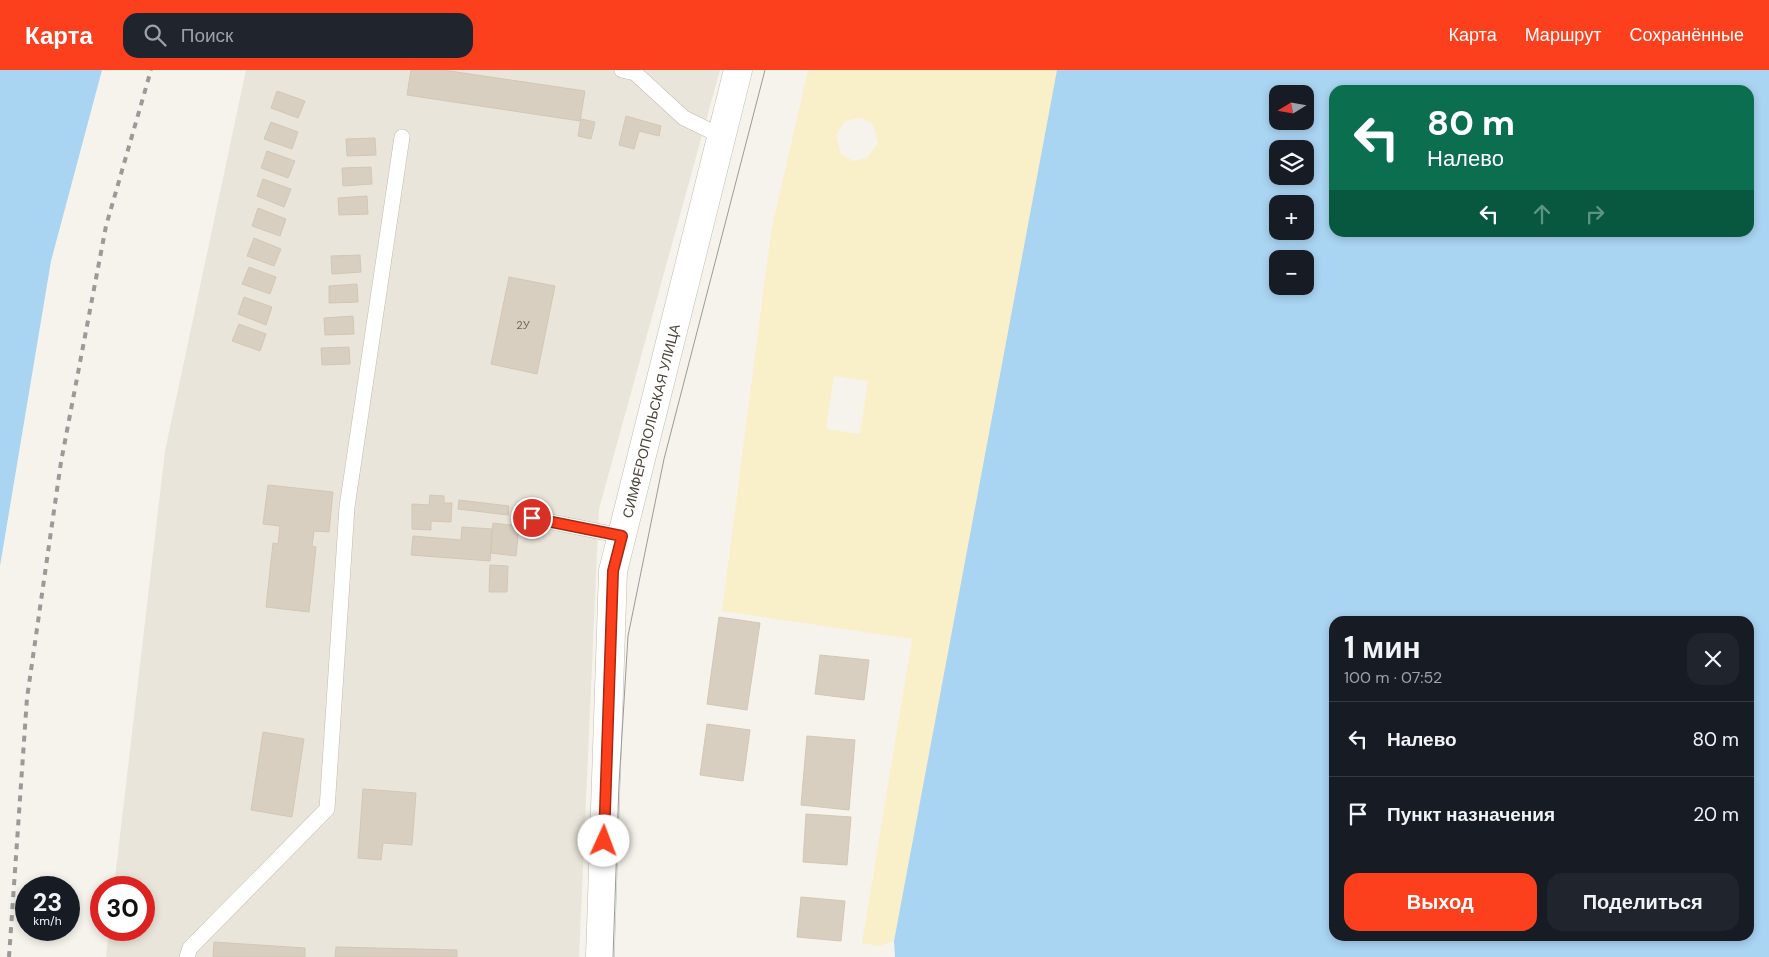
<!DOCTYPE html>
<html lang="ru">
<meta charset="utf-8">
<style>
:root{--surface:#171b24;--page:#20242c;--text:#f1f3f6;--muted:#9ea1a6;--line:#363941;--accent:#fc3f1d}
body{margin:0;font-family:"DM Sans",sans-serif;background:var(--page);color:var(--text);height:100vh;display:flex;flex-direction:column;font-size:19px;white-space:nowrap}
*{box-sizing:border-box;margin:0}
p{font-size:16px;color:var(--muted)}
.icon{flex:none;width:28px;height:28px;fill:none;stroke:currentColor;stroke-width:2;stroke-linecap:round;stroke-linejoin:round}
.map{position:relative;flex:1;overflow:hidden}
.drawer{position:absolute;left:1329px;top:546px;width:425px;height:325px;display:flex;flex-direction:column;background:var(--surface);border-radius:15px;box-shadow:0 2px 8px #0003}
.drawer>*{flex:none}
.banner{position:absolute;left:1329px;top:15px;width:425px;height:152px;border-radius:15px;box-shadow:0 2px 8px #0003;background:#0b6e4f;color:#fff;overflow:hidden}
.needle{width:32px;rotate:259deg}
.buttons{position:absolute;left:1269px;top:15px;display:grid;gap:10px}
.buttons a{display:grid;place-items:center;width:45px;height:45px;border-radius:10px;background:var(--surface);box-shadow:0 2px 8px #0003;font-size:25px}
.speed{position:absolute;left:15px;top:806px;display:flex;gap:10px;font-size:25px;font-weight:700;text-align:center}
.speed>*{display:grid;place-content:center;width:65px;height:65px;border-radius:50%;background:var(--surface);box-shadow:0 2px 8px #0003;line-height:1}
.speed small{font-size:12px;font-weight:400}
.speed .limit{border:8px solid #d22;background:#fff;color:#111}
.pin{position:absolute;display:grid;place-items:center;width:42px;height:42px;color:#fff;margin:-21px;border:2px solid #fff;border-radius:50%;box-shadow:0 1px 5px #0007}
.me{position:absolute;width:55px;margin:-28px;rotate:2deg;stroke-linejoin:round;filter:drop-shadow(0 0 4px #0008)}
.turn{display:flex;align-items:center;gap:18px;height:105px;padding:0 15px;font-size:22px}
.turn .icon{width:65px;height:65px;stroke-width:2.5}
.turn b{display:block;font-size:35px;line-height:42px}
.lanes{display:flex;align-items:center;height:48px;padding:0 15px;background:#0003;justify-content:center;gap:25px;direction:ltr}
.lanes .off{opacity:.35}
.round{display:grid;place-items:center;flex:none;width:52px;height:52px;border-radius:15px;background:var(--page)}
.headline{display:flex;align-items:center;justify-content:space-between;height:85px;padding:0 15px}
h1{font-size:30px;font-weight:700;line-height:38px}
.cta{display:flex;gap:10px;margin-top:auto;padding:10px 15px}
.cta a{flex:1;height:58px;border-radius:15px;background:var(--accent);color:#fff;font-size:20px;font-weight:700;line-height:58px;text-align:center}
.cta a+a{background:var(--page);color:var(--text)}
ul{padding:0;list-style:none}
li{display:flex;align-items:center;gap:15px;height:75px;padding:0 15px;border-top:1px solid var(--line)}
li div{flex:1}
li b{display:block;font-size:19px}
li em{font-style:normal}
header{display:flex;align-items:center;gap:30px;box-sizing:border-box;height:70px;padding:0 25px;background:var(--accent);color:#fff}
header strong{font-size:24px}
nav{display:flex;gap:28px;margin-inline-start:auto;font-size:18px}
.search{width:350px;height:45px;background:var(--page);display:flex;align-items:center;gap:12px;box-sizing:border-box;padding:0 18px;border-radius:15px;color:var(--muted);font-size:19px}
.map>svg:first-child{display:block}
.residential{fill:#eae5da}
.sand{fill:#f9efc9;fill-rule:evenodd}
.water{fill:#a9d4f2;fill-rule:evenodd}
.building{fill:#d8cfc1;stroke:#d3c7b4}
.lines{fill:none;stroke-linecap:round;stroke-linejoin:round}
.service-casing{stroke:#c2bbae;stroke-width:16}
.minor-casing{stroke:#c2bbae;stroke-width:29}
.service{stroke:#fff;stroke-width:15}
.minor{stroke:#fff;stroke-width:28}
.tram{stroke:#9a9a9a;stroke-width:1}
.rail{stroke:#9a9a9a;stroke-width:4;stroke-dasharray:6 6;stroke-linecap:butt}
.route-casing{stroke:#a42913;stroke-width:12}
.route{stroke:#fc3f1d;stroke-width:9}
.labels{text-anchor:middle;dominant-baseline:central;stroke-width:4.5;stroke-linejoin:round;paint-order:stroke}
.number-label{font-size:11px;fill:#6e675b}
.street-label{font-size:14px;fill:#4b4439;stroke:#fff}
</style>
<header>
<strong>Карта</strong>
<div class="search"><svg class="icon" aria-label="search" viewBox="0 0 24 24"><circle cx="10" cy="10" r="6"/><path d="M15 15l6 6"/></svg>Поиск</div>
<nav><a>Карта</a><a>Маршрут</a><a>Сохранённые</a></nav>
</header>
<div class="map">
<svg width="1769" height="887" viewBox="0 0 1769 887">
<rect width="100%" height="100%" fill="#f6f3ec"/>
<path class="residential" d="M246,0h474l-121,439 -20,448h-473l3,-27h35v-42l-30,-1 51,-436z"/>
<path class="sand" d="M808,0h250l-164,871 -16,5 -16,-3 50,-304 -190,-28 49,-379zM860,48l13,6 5,19 -11,15 -14,3 -12,-7 -5,-19 9,-14zM834,306l34,5 -8,53 -34,-5z"/>
<path class="water" d="M0,0h102l-51,191 -51,305z
M1057,0h712v887h-874l-1,-16zM1334,20h415v142h-415zM1278,24h27v27h-27zM1278,79h27v27h-27zM1278,134h27v27h-27zM1278,189h27v27h-27zM1334,551h415v315h-415z"/>
<path class="building" d="M411,0h32l142,21 -5,30 -173,-26z
M277,21l28,10 -7,17 -27,-10z
M626,46l35,10 -2,10 -20,-5 -5,18 -15,-4z
M581,49l14,3 -4,17 -13,-3z
M271,52l27,10 -6,17 -28,-10z
M375,68l1,17 -29,1 -1,-17z
M267,81l28,10 -7,17 -27,-10z
M371,97l1,17 -29,2 -1,-18z
M263,109l28,10 -7,18 -27,-11z
M367,126l1,18 -29,1 -1,-17z
M258,138l28,11 -6,17 -28,-10z
M254,168l27,11 -7,17 -27,-10z
M360,185l1,17 -29,2 -1,-18z
M249,197l27,10 -6,17 -28,-10z
M509,207l46,9 -18,88 -46,-10z
M357,214l1,18 -29,1v-17z
M244,227l28,10 -6,18 -28,-11z
M353,246l1,18 -29,1 -1,-17z
M239,254l27,10 -6,17 -28,-10z
M349,277l1,17 -28,1 -1,-17z
M268,415l65,7 -4,40 -15,-1 -2,15 4,1 -7,65 -43,-5 7,-64 5,1 2,-18 -17,-2z
M430,425l14,1v7h8l-1,19 -20,-1v9l-19,-1v-25l17,1z
M459,430l50,6 -1,9 -50,-6z
M493,453l26,3 -3,30 -25,-3z
M462,457l30,2 -2,32 -79,-6 2,-19 48,4z
M490,495l18,1 -1,26h-18z
M719,547l41,6 -13,87 -40,-6z
M820,585l49,5 -5,40 -49,-6z
M707,654l43,6 -7,51 -43,-6z
M263,662l41,7 -12,78 -41,-7z
M807,666l48,4 -6,70 -48,-5z
M363,719l53,4 -4,52 -29,-2 -2,17 -23,-2z
M806,744l45,3 -4,48 -44,-3z
M801,827l44,4 -4,40 -44,-4z
M214,872l91,6v9h-92z
M336,877l121,3v7h-122z"/>
<g class="lines">
<g class="service-casing">
<path id="service" d="M622,0l13,3 49,45 37,18
M532,448l90,18
M187,887l3,-9 137,-139 20,-302 55,-370"/>
</g>
<g class="minor-casing">
<path id="minor" d="M600,887l13,-386 125,-501"/>
</g>
<use href="#service" class="service"/>
<use href="#minor" class="minor"/>
<path class="tram" d="M613,887l6,-173 9,-148 36,-177 101,-389"/>
<path class="rail" d="M9,887l18,-259 34,-236 45,-236 45,-156"/>
</g>
<g class="lines">
<g class="route-casing">
<path id="route" d="M532,448l90,18 -9,35 -9,270"/>
</g>
<use href="#route" class="route"/>
</g>
<g class="labels">
<g class="number-label">
<text x="523" y="255">2У</text>
</g>
<g class="street-label">
<text transform="translate(651 351) rotate(-76)">СИМФЕРОПОЛЬСКАЯ УЛИЦА</text>
</g>
</g>
</svg>
<div class="buttons">
<a><svg class="needle" viewBox="-14 -14 28 28"><path d="M0-13l5 13h-10z" fill="#e53935"/><path d="M0 13l5-13h-10z" fill="#9ea1a6"/></svg></a>
<a><svg class="icon" aria-label="layers" viewBox="0 0 24 24"><path d="M12 4l9 5-9 5-9-5zM3 14l9 5 9-5"/></svg></a>
<a>+</a>
<a>−</a>
</div>
<div class="speed"><div>23<small>km/h</small></div><div class="limit">30</div></div>
<div class="pin" style="left:532px;top:448px;background:#d93025"><svg class="icon" aria-label="arrive" viewBox="0 0 24 24"><path d="M6 21V4h12l-3 4 3 4H6"/></svg></div>
<svg class="me" style="left:604px;top:771px" viewBox="-20 -20 40 40"><circle r="19" fill="#fff"/><path d="M0-13L10 11 0 6-10 11z" fill="#fc3f1d"/></svg>
<div class="banner">
<div class="turn"><svg class="icon" aria-label="left" viewBox="0 0 24 24"><path d="M17 20v-9H6M10 6l-5 5 5 5"/></svg><div><b>80 m</b>Налево</div></div>
<div class="lanes"><svg class="icon" aria-label="left" viewBox="0 0 24 24"><path d="M17 20v-9H6M10 6l-5 5 5 5"/></svg><svg class="icon off" aria-label="ahead" viewBox="0 0 24 24"><path d="M12 20V5M6 11l6-6 6 6"/></svg><svg class="icon off" aria-label="right" viewBox="0 0 24 24"><path d="M7 20v-9h11M14 6l5 5-5 5"/></svg></div>
</div>
<section class="drawer">
<div class="headline"><div><h1>1 мин</h1><p>100 m · 07:52</p></div><a class="round"><svg class="icon" aria-label="close" viewBox="0 0 24 24"><path d="M6 6l12 12M18 6L6 18"/></svg></a></div>
<ul>
<li><svg class="icon" aria-label="left" viewBox="0 0 24 24"><path d="M17 20v-9H6M10 6l-5 5 5 5"/></svg><div><b>Налево</b></div><em>80 m</em></li>
<li><svg class="icon" aria-label="arrive" viewBox="0 0 24 24"><path d="M6 21V4h12l-3 4 3 4H6"/></svg><div><b>Пункт назначения</b></div><em>20 m</em></li>
</ul>
<div class="cta"><a>Выход</a><a>Поделиться</a></div>
</section>
</div>
